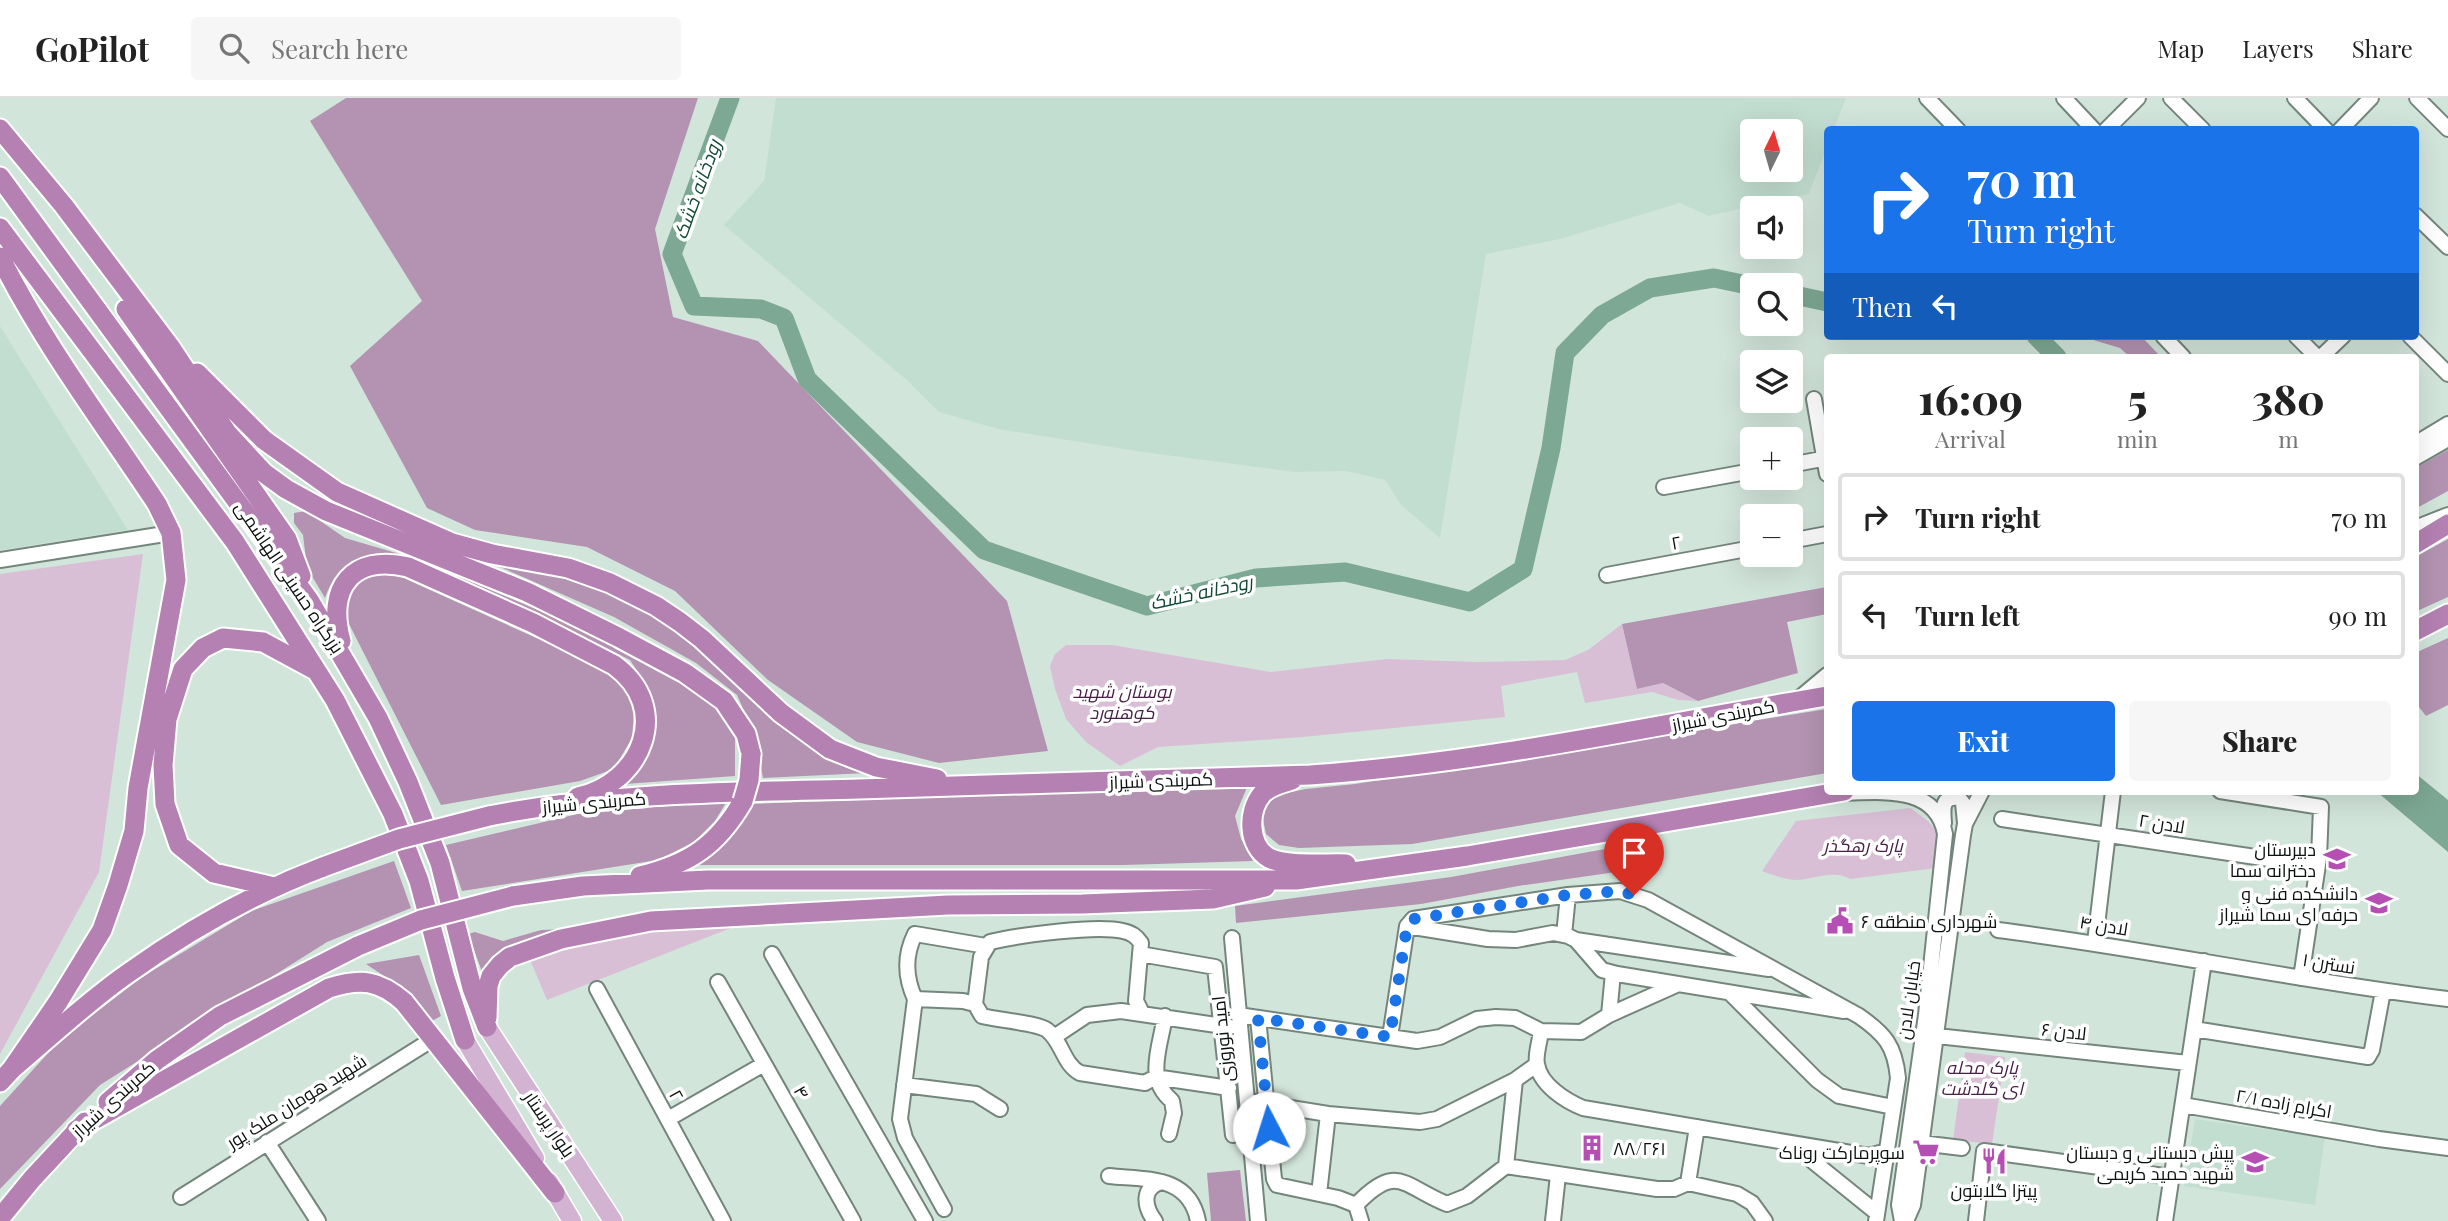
<!DOCTYPE html>
<meta charset="utf-8">
<style>
:root{--surface:#fff;--page:#f6f6f6;--text:#222;--muted:#767676;--line:#e0e0e0;--accent:#1a73e8}
body{margin:0;font-family:"Playfair Display",Cairo,serif;background:var(--page);color:var(--text);height:100vh;display:flex;flex-direction:column;font-size:26px;white-space:nowrap}
*{box-sizing:border-box;margin:0}
p{font-size:23px;color:var(--muted)}
.icon{flex:none;width:38px;height:38px;fill:none;stroke:currentColor;stroke-width:2;stroke-linecap:round;stroke-linejoin:round}
.map{position:relative;flex:1;overflow:hidden}
.sheet{position:absolute;left:1824px;top:256px;width:595px;height:441px;display:flex;flex-direction:column;background:var(--surface);border-radius:7px;box-shadow:0 7px 28px #0002}
.sheet>*{flex:none}
.hud{position:absolute;left:1824px;top:28px;width:595px;height:214px;border-radius:7px;box-shadow:0 7px 28px #0002;background:#1a73e8;color:#fff;overflow:hidden}
.needle{width:46px;rotate:5deg}
.controls{position:absolute;left:1740px;top:21px;display:grid;gap:14px}
.controls a{display:grid;place-items:center;width:63px;height:63px;border-radius:7px;background:var(--surface);box-shadow:0 7px 28px #0002;font-size:35px}
.pin{position:absolute;display:grid;place-items:center;width:60px;height:60px;color:#fff;margin:-72px -30px;border-radius:50% 50% 50% 0;rotate:-45deg;box-shadow:0 0 7px #0007}
.pin .icon{rotate:45deg}
.me{position:absolute;width:77px;margin:-38px;rotate:355deg;stroke-linejoin:round;filter:drop-shadow(0 0 5px #0008)}
.turn{display:flex;align-items:center;gap:24px;height:147px;padding:0 28px;font-size:32px}
.turn .icon{width:91px;height:91px;stroke-width:2.5}
.turn b{display:block;font-size:49px;line-height:60px}
.then{display:flex;align-items:center;height:66px;padding:0 28px;background:#0003;gap:14px;font-size:26px}
.eta{display:flex;justify-content:space-evenly;align-items:center;height:119px;text-align:center}
.eta b{font-size:42px;font-weight:800;line-height:49px}
.cta{display:flex;gap:14px;margin-top:auto;padding:14px 28px}
.cta a{flex:1;height:80px;border-radius:7px;background:var(--accent);color:#fff;font-size:28px;font-weight:800;line-height:80px;text-align:center}
.cta a+a{background:var(--page);color:var(--text)}
ul{padding:0;list-style:none}
li{display:flex;align-items:center;gap:21px;height:88px;margin:0 14px 10px;padding:0 14px;border:4px solid var(--line);border-radius:7px}
li div{flex:1}
li b{display:block;font-size:26px}
li em{font-style:normal}
header{display:flex;align-items:center;gap:42px;box-sizing:border-box;height:98px;padding:0 35px;background:var(--surface);border-bottom:2px solid var(--line)}
header strong{font-size:33px}
nav{display:flex;gap:38px;margin-inline-start:auto;font-size:24px}
.search{width:490px;height:63px;background:var(--page);display:flex;align-items:center;gap:18px;box-sizing:border-box;padding:0 24px;border-radius:7px;color:var(--muted);font-size:26px}
.map>svg:first-child{display:block}
.built{fill:#c2ded0;fill-rule:evenodd}
.green{fill:#d8bfd6}
.forest{fill:#b393b1}
.water{fill:#7da893}
.lines{fill:none;stroke-linecap:round;stroke-linejoin:round}
.river{stroke:#7da893;stroke-width:19}
.minor-casing{stroke:#74867c;stroke-width:18}
.major-casing{stroke:#fff;stroke-width:21}
.highway-casing{stroke:#fff;stroke-width:23}
.minor{stroke:#fff;stroke-width:14}
.major{stroke:#d2b3d1;stroke-width:18}
.highway{stroke:#b481b2;stroke-width:19}
.highway-bridge-casing{stroke:#fff;stroke-width:23;stroke-linecap:butt}
.highway-bridge{stroke:#b481b2;stroke-width:19}
.route{stroke:#1a73e8;stroke-width:12;stroke-dasharray:0 21.6}
.labels{text-anchor:middle;dominant-baseline:central;stroke-width:7;stroke-linejoin:round;paint-order:stroke}
.street-label{font-size:18px;fill:#0a110e;stroke:#fff}
.park-label{font-size:18px;font-style:italic;fill:#482048;stroke:#fff}
.poi-label{font-size:18px;fill:#0a110e;stroke:#fff;text-anchor:end}
.water-label{font-size:19px;font-style:italic;fill:#114934;stroke:#fff}
</style>
<header>
<strong>GoPilot</strong>
<div class="search"><svg class="icon" aria-label="search" viewBox="0 0 24 24"><circle cx="10" cy="10" r="6"/><path d="M15 15l6 6"/></svg>Search here</div>
<nav><a>Map</a><a>Layers</a><a>Share</a></nav>
</header>
<div class="map">
<svg width="2448" height="1123" viewBox="0 0 2448 1123">
<rect width="100%" height="100%" fill="#d2e5db"/>
<path class="built" d="M776,0h1070l-12,31 -7,1v17l-18,47 -101,22 -28,-13 -120,36 -74,15 -46,284 -39,-33 -16,-25 -39,-9 -52,1 -151,-20 -145,-23 -59,-17 -30,-30 -185,-157 40,-44zM1752,33h38v39h-38z
M0,228l128,204 -128,20z
M2195,1021l130,19 -10,67 -131,-19z"/>
<path class="green" d="M143,456l-44,318 -99,182v-480z
M1622,526l15,65 26,-6 35,18 -20,-1 -26,-8 -67,11 -8,-31 -76,14 4,31 -202,20 -145,10 -38,19 -34,-24 -20,-23 -11,-30 -5,-23 5,-12 11,-9h46l159,27 116,-13 90,3 88,-2 23,-10z
M1910,710c31,21 30,23 26,60l-86,11c-16,-10 -37,1 -55,1 -12,-1 -22,-5 -33,-9l34,-50z
M736,828l-189,74 -16,-38c73,-27 128,-33 205,-36z
M1965,954l40,5 -13,87 -39,-4z"/>
<path class="forest" d="M346,0h352l-43,131 18,88 85,24 249,260 41,150 -109,12 -82,-21 -89,-62 -93,-89 -88,-44 -112,-17 -48,-22 -77,-142 72,-65 -112,-180z
M2080,238h61l20,21h-31l-10,-9z
M2448,352v41l-33,18v-41z
M306,413l39,27 75,22 198,84 78,44 26,20 13,19v49l-110,8 15,-17 13,-31 -2,-44 -21,-32 -58,-29 -184,-77c-35,3 -51,11 -63,44l-18,-30 -4,-33 -9,-12v-10z
M2448,441v58l-33,15v-55z
M482,461l76,17 59,19 72,42 178,136 -104,5 -8,-42 -18,-41 -41,-32 -82,-46z
M388,473l215,97 25,23 6,22 -2,25 -18,31 -34,12 -139,24 -93,-183 -1,-29 19,-17z
M1827,489v27l-40,8 11,51 -100,28 -35,-18 -26,6 -15,-65z
M2448,540v67l-22,11 -11,-14v-49z
M1827,611v64l-415,71 -113,4 -20,-3 -13,-11 -4,-19 6,-14 12,-7 26,-5 49,-5z
M1248,687l-13,31 6,23 12,22 -129,4h-428l28,-21 27,-40z
M727,703l-12,20 -21,21 -36,18 -196,31 -16,-46 136,-32z
M1616,749l7,24 -105,15 -97,18 -185,19 -1,-17 216,-29z
M394,763l17,47 -84,34 -227,143 -100,104v-83l60,-66 82,-63 109,-66z
M565,831l-81,48 -16,-43 7,-2 28,9 38,-11z
M419,857l22,61 -11,6 -25,-32 -39,-26z
M1240,1072l6,51h-35l-4,-48z"/>
<path class="water" d="M2415,675l33,27v52l-72,-61h39z"/>
<g class="lines">
<path class="river" d="M730,0l-58,156 22,52 67,3 23,9 23,61 177,171 163,56 109,-28 89,-6 125,30 53,-33 28,-121 14,-95 37,-38 48,-27 64,-10 38,8
M1790,196l37,8
M2036,238l21,21"/>
<g class="minor-casing">
<path id="minor" d="M1927,0l31,32
M2064,0l30,32
M2171,0l32,32
M2295,0l31,32
M2417,0l31,31
M2106,32l32,-32
M2340,32l31,-32
M2415,117l33,32
M2163,238l20,21
M2296,238l21,21
M2410,238l38,38
M2321,259l22,-21
M1814,301l13,75
M2415,346l33,-20
M2415,360l33,-19
M1790,367l37,-7
M1664,389l88,-16
M2415,430l33,-13
M1790,443l37,-7
M0,462l171,-27
M1607,477l145,-27
M1796,603l31,-26
M2220,693l101,16 -2,51 -18,120
M1836,695c39,0 100,-11 109,41l-19,181 -27,190 3,16
M2002,721l314,47
M1944,725c-1,-13 -3,-28 15,-25l4,5 2,20
M1407,828l81,13 28,1 37,-7 15,3 8,4 26,30 15,4 227,37
M1998,832c151,19 299,51 450,69
M1564,837l4,-40
M1232,840l26,283
M1576,842l193,29
M2095,844l18,-151
M772,856l153,267
M1140,856l75,13 18,168
M718,884l135,239
M597,891l126,232
M1730,895l87,87 22,16 54,11
M915,901l48,2 12,3 7,12c15,4 56,7 65,14 15,11 16,34 33,43l65,10 10,-6 74,11
M975,906l6,-47 9,-15c29,-7 106,-17 133,-11 9,2 13,5 18,12l-5,58 6,12
M1238,917l179,26 23,-4 37,-18 19,-2 19,1 26,13 40,1 28,-17 67,-30
M1609,917l4,-42
M1165,918c-5,32 -20,63 7,85l2,12 -5,21
M1258,920l16,161 3,6 61,13 18,7 5,16
M2194,931l174,28 4,-7 11,-59
M1541,933c-1,10 -6,24 -4,33 3,21 29,37 46,44l286,48 18,-5
M1937,938l251,27
M1054,939l33,-22 34,-4 109,16
M1390,939l17,-111 6,-7 155,-24 52,-4 28,9 211,116c26,18 36,30 39,62l-22,143
M904,987l72,9 24,15
M1248,1003l80,13 92,8 17,-3 78,-39 21,-15
M2183,1007l196,34 69,9
M668,1021l96,-55
M267,1044l51,79
M1921,1045l41,5
M1794,1048l83,67
M1506,1068l9,-86
M1109,1078c38,4 80,-1 89,45
M1688,1085l9,-56
M1319,1096l9,-80
M181,1099l252,-158
M1356,1107c41,-43 47,-19 91,-1l20,-8 39,-30 151,23h17l14,-6 49,11 15,9 13,18
M944,1111l-39,-71 -5,-19 15,-120c-10,-22 -11,-43 0,-65l71,12
M1155,1123c-11,-14 -14,-34 7,-39
M1553,1123l5,-46
M1906,1123l7,-16 50,-370 2,-11 17,-33
M1976,1123l8,-70 187,26
M2165,1123l39,-260"/>
</g>
<g class="major-casing">
<path id="major" d="M487,929l126,194
M465,942l70,118
M549,1084l23,39"/>
</g>
<g class="highway-casing">
<path id="highway" d="M0,31l64,77 107,142 56,85 37,40 22,16 40,22 201,81 91,45 67,36 39,28 22,33 5,20
M0,79l309,423 69,118 30,64 32,81 32,125 15,39
M0,130l235,314 100,158 58,114 26,67 26,97 20,62
M0,159c43,86 104,167 157,247l14,29 5,47 -38,208 -4,43 -16,54 -16,45 -44,72 -46,67
M126,211l161,230 14,37
M197,275l67,67 73,52 115,51 40,11 76,14 42,15 46,23 24,16 22,17 79,74 49,36 46,18 61,12
M2415,446l33,-20
M2415,533l33,-17
M341,543c-15,-53 11,-87 67,-74l125,56 81,42c59,43 28,118 -36,132
M1292,682c-10,3 -23,6 -30,14 -15,18 -14,52 7,64 17,9 58,5 77,6
M489,718c121,-24 247,-24 370,-27 150,-4 300,-9 451,-14 174,-12 345,-50 517,-79
M640,778c49,-12 77,-30 103,-75
M274,789l-60,-14 -35,-28 -14,-41 -2,-39 4,-46 16,-50 20,-21 20,-10 40,4 50,27
M513,798l70,-10 125,-6h588l171,-24 377,-65
M487,920l1,-32 3,-10 9,-11 10,-8 51,-18 90,-18 297,-16 134,-1 131,-5 52,-12
M0,984l12,-13c38,-32 75,-67 115,-95 60,-43 127,-81 196,-107
M108,1004l49,-42 63,-44 138,-70
M76,1032l253,-142c32,-10 50,-8 75,14l151,191
M0,1120l32,-39 53,-57"/>
</g>
<use href="#minor" class="minor"/>
<use href="#major" class="major"/>
<use href="#highway" class="highway"/>
<g class="highway-bridge-casing">
<path id="highway-bridge" d="M743,703l6,-21 2,-26
M323,769l76,-28 90,-23
M358,848l63,-26 92,-24"/>
</g>
<use href="#highway-bridge" class="highway-bridge"/>
</g>
<g class="lines">
<path class="route" d="M1269,1030l-11,-110 132,19 17,-111 6,-7 155,-24 52,-4 14,4"/>
</g>
<defs>
<g id="school-bare" transform="scale(2.1)"><path d="M0-5L7-2L0 1L-7-2ZM-4 1L0 2.5L4 1V4Q0 6-4 4Z" fill="#b54fb4" stroke="#fff" stroke-width="2.5" paint-order="stroke"/></g>
<g id="university-bare" transform="scale(2.1)"><path d="M0-5L7-2L0 1L-7-2ZM-4 1L0 2.5L4 1V4Q0 6-4 4Z" fill="#b54fb4" stroke="#fff" stroke-width="2.5" paint-order="stroke"/></g>
<g id="civic-bare" transform="scale(2.1)"><path d="M-.6-6.5H3V-4.5H.6V-3L4-1V1h2V6H-6V1h2V-1L-.6-3ZM-1.2 2.5V6h2.4V2.5Z" fill="#b54fb4" stroke="#fff" stroke-width="2.5" paint-order="stroke"/></g>
<g id="building-bare" transform="scale(2.1)"><path d="M-4-6H4V6H1V3H-1V6H-4ZM-2.5-4.3h1.7v1.8h-1.7ZM.8-4.3h1.7v1.8H.8ZM-2.5-1h1.7V.8h-1.7ZM.8-1h1.7V.8H.8Z" fill="#b54fb4" stroke="#fff" stroke-width="2.5" paint-order="stroke"/></g>
<g id="supermarket-bare" transform="scale(2.1)"><path d="M-6-5.5h2.5l.6 2H6L4.5 2H-2.5L-4.4-4H-6ZM-1.5 3.2a1.3 1.3 0 1 0 .1 0ZM3 3.2a1.3 1.3 0 1 0 .1 0Z" fill="#b54fb4" stroke="#fff" stroke-width="2.5" paint-order="stroke"/></g>
<g id="restaurant-bare" transform="scale(2.1)"><path d="M-5-6h1v4h1v-4h1v4h1v-4h1v5L-1.5 .5V6h-2V.5L-5-1ZM5-6V6H3V1.5H1.5Q1.5-4 5-6Z" fill="#b54fb4" stroke="#fff" stroke-width="2.5" paint-order="stroke"/></g>
</defs>
<g fill-rule="evenodd">
<use href="#school-bare" x="2337" y="761"/>
<use href="#university-bare" x="2379" y="805"/>
<use href="#civic-bare" x="1840" y="823"/>
<use href="#building-bare" x="1592" y="1050"/>
<use href="#supermarket-bare" x="1926" y="1054"/>
<use href="#restaurant-bare" x="1994" y="1063"/>
<use href="#school-bare" x="2255" y="1064"/>
</g>
<g class="labels">
<g class="street-label">
<text transform="translate(1676 444) rotate(-10)">۲</text>
<text transform="translate(290 479) rotate(56)">بزرگراه حسینی الهاشمی</text>
<text transform="translate(1723 617) rotate(-11)">کمربندی شیراز</text>
<text transform="translate(1161 682) rotate(-2)">کمربندی شیراز</text>
<text transform="translate(594 704) rotate(-5)">کمربندی شیراز</text>
<text transform="translate(2162 725) rotate(9)">۲ لادن</text>
<text transform="translate(2104 827) rotate(9)">۴ لادن</text>
<text transform="translate(2329 865) rotate(9)">نسترن ۱</text>
<text transform="translate(1908 902) rotate(-82)">خیابان لادن</text>
<text transform="translate(2064 933) rotate(6)">۶ لادن</text>
<text transform="translate(1222 941) rotate(-96)">امید نوروزی</text>
<text transform="translate(802 994) rotate(60)">۴</text>
<text transform="translate(677 997) rotate(61)">۲</text>
<text transform="translate(113 1001) rotate(-42)">کمربندی شیراز</text>
<text transform="translate(296 1003) rotate(-32)">شهید هومان ملک پور</text>
<text transform="translate(2284 1005) rotate(10)">۲/۱ اکرام زاده</text>
<text transform="translate(550 1026) rotate(56)">بلوار پرستار</text>
</g>
<g class="park-label">
<text x="1122" y="593">بوستان شهید<tspan x="1122" dy="21">کوهنورد</tspan></text>
<text x="1863" y="747">پارک رهگذر</text>
<text x="1982" y="969">پارک محله<tspan x="1982" dy="21">ای گلدشت</tspan></text>
</g>
<g class="poi-label">
<text x="2316" y="751">دبیرستان<tspan x="2316" dy="21">دخترانه سما</tspan></text>
<text x="2358" y="795">دانشکده فنی و<tspan x="2358" dy="21">حرفه ای سما شیراز</tspan></text>
<text x="1861" y="823" text-anchor="start">شهرداری منطقه ۶</text>
<text x="1613" y="1050" text-anchor="start">۸۸/۲۶۱</text>
<text x="1905" y="1054">سوپرمارکت روناک</text>
<text x="2234" y="1054">پیش دبستانی و دبستان<tspan x="2234" dy="21">شهید حمید کریمی</tspan></text>
<text x="1994" y="1092" text-anchor="middle">پیتزا گلابتون</text>
</g>
<g class="water-label">
<text transform="translate(696 91) rotate(-70)">رودخانه خشک</text>
<text transform="translate(1201 493) rotate(-12)">رودخانه خشک</text>
</g>
</g>
</svg>
<div class="controls">
<a><svg class="needle" viewBox="-14 -14 28 28"><path d="M0-13l5 13h-10z" fill="#e53935"/><path d="M0 13l5-13h-10z" fill="#767676"/></svg></a>
<a><svg class="icon" aria-label="sound" viewBox="0 0 24 24"><path d="M4 9h4l5-4v14l-5-4H4zM17 9q2 3 0 6"/></svg></a>
<a><svg class="icon" aria-label="search" viewBox="0 0 24 24"><circle cx="10" cy="10" r="6"/><path d="M15 15l6 6"/></svg></a>
<a><svg class="icon" aria-label="layers" viewBox="0 0 24 24"><path d="M12 4l9 5-9 5-9-5zM3 14l9 5 9-5"/></svg></a>
<a>+</a>
<a>−</a>
</div>
<div class="pin" style="left:1634px;top:797px;background:#d93025"><svg class="icon" aria-label="arrive" viewBox="0 0 24 24"><path d="M6 21V4h12l-3 4 3 4H6"/></svg></div>
<svg class="me" style="left:1269px;top:1030px" viewBox="-20 -20 40 40"><circle r="19" fill="#fff"/><path d="M0-13L10 11 0 6-10 11z" fill="#1a73e8"/></svg>
<div class="hud">
<div class="turn"><svg class="icon" aria-label="right" viewBox="0 0 24 24"><path d="M7 20v-9h11M14 6l5 5-5 5"/></svg><div><b>70 m</b>Turn right</div></div>
<div class="then">Then<svg class="icon" aria-label="left" viewBox="0 0 24 24"><path d="M17 20v-9H6M10 6l-5 5 5 5"/></svg></div>
</div>
<section class="sheet">
<div class="eta">
<div><b>16:09</b><p>Arrival</p></div>
<div><b>5</b><p>min</p></div>
<div><b>380</b><p>m</p></div>
</div>
<ul>
<li><svg class="icon" aria-label="right" viewBox="0 0 24 24"><path d="M7 20v-9h11M14 6l5 5-5 5"/></svg><div><b>Turn right</b></div><em>70 m</em></li>
<li><svg class="icon" aria-label="left" viewBox="0 0 24 24"><path d="M17 20v-9H6M10 6l-5 5 5 5"/></svg><div><b>Turn left</b></div><em>90 m</em></li>
</ul>
<div class="cta"><a>Exit</a><a>Share</a></div>
</section>
</div>
